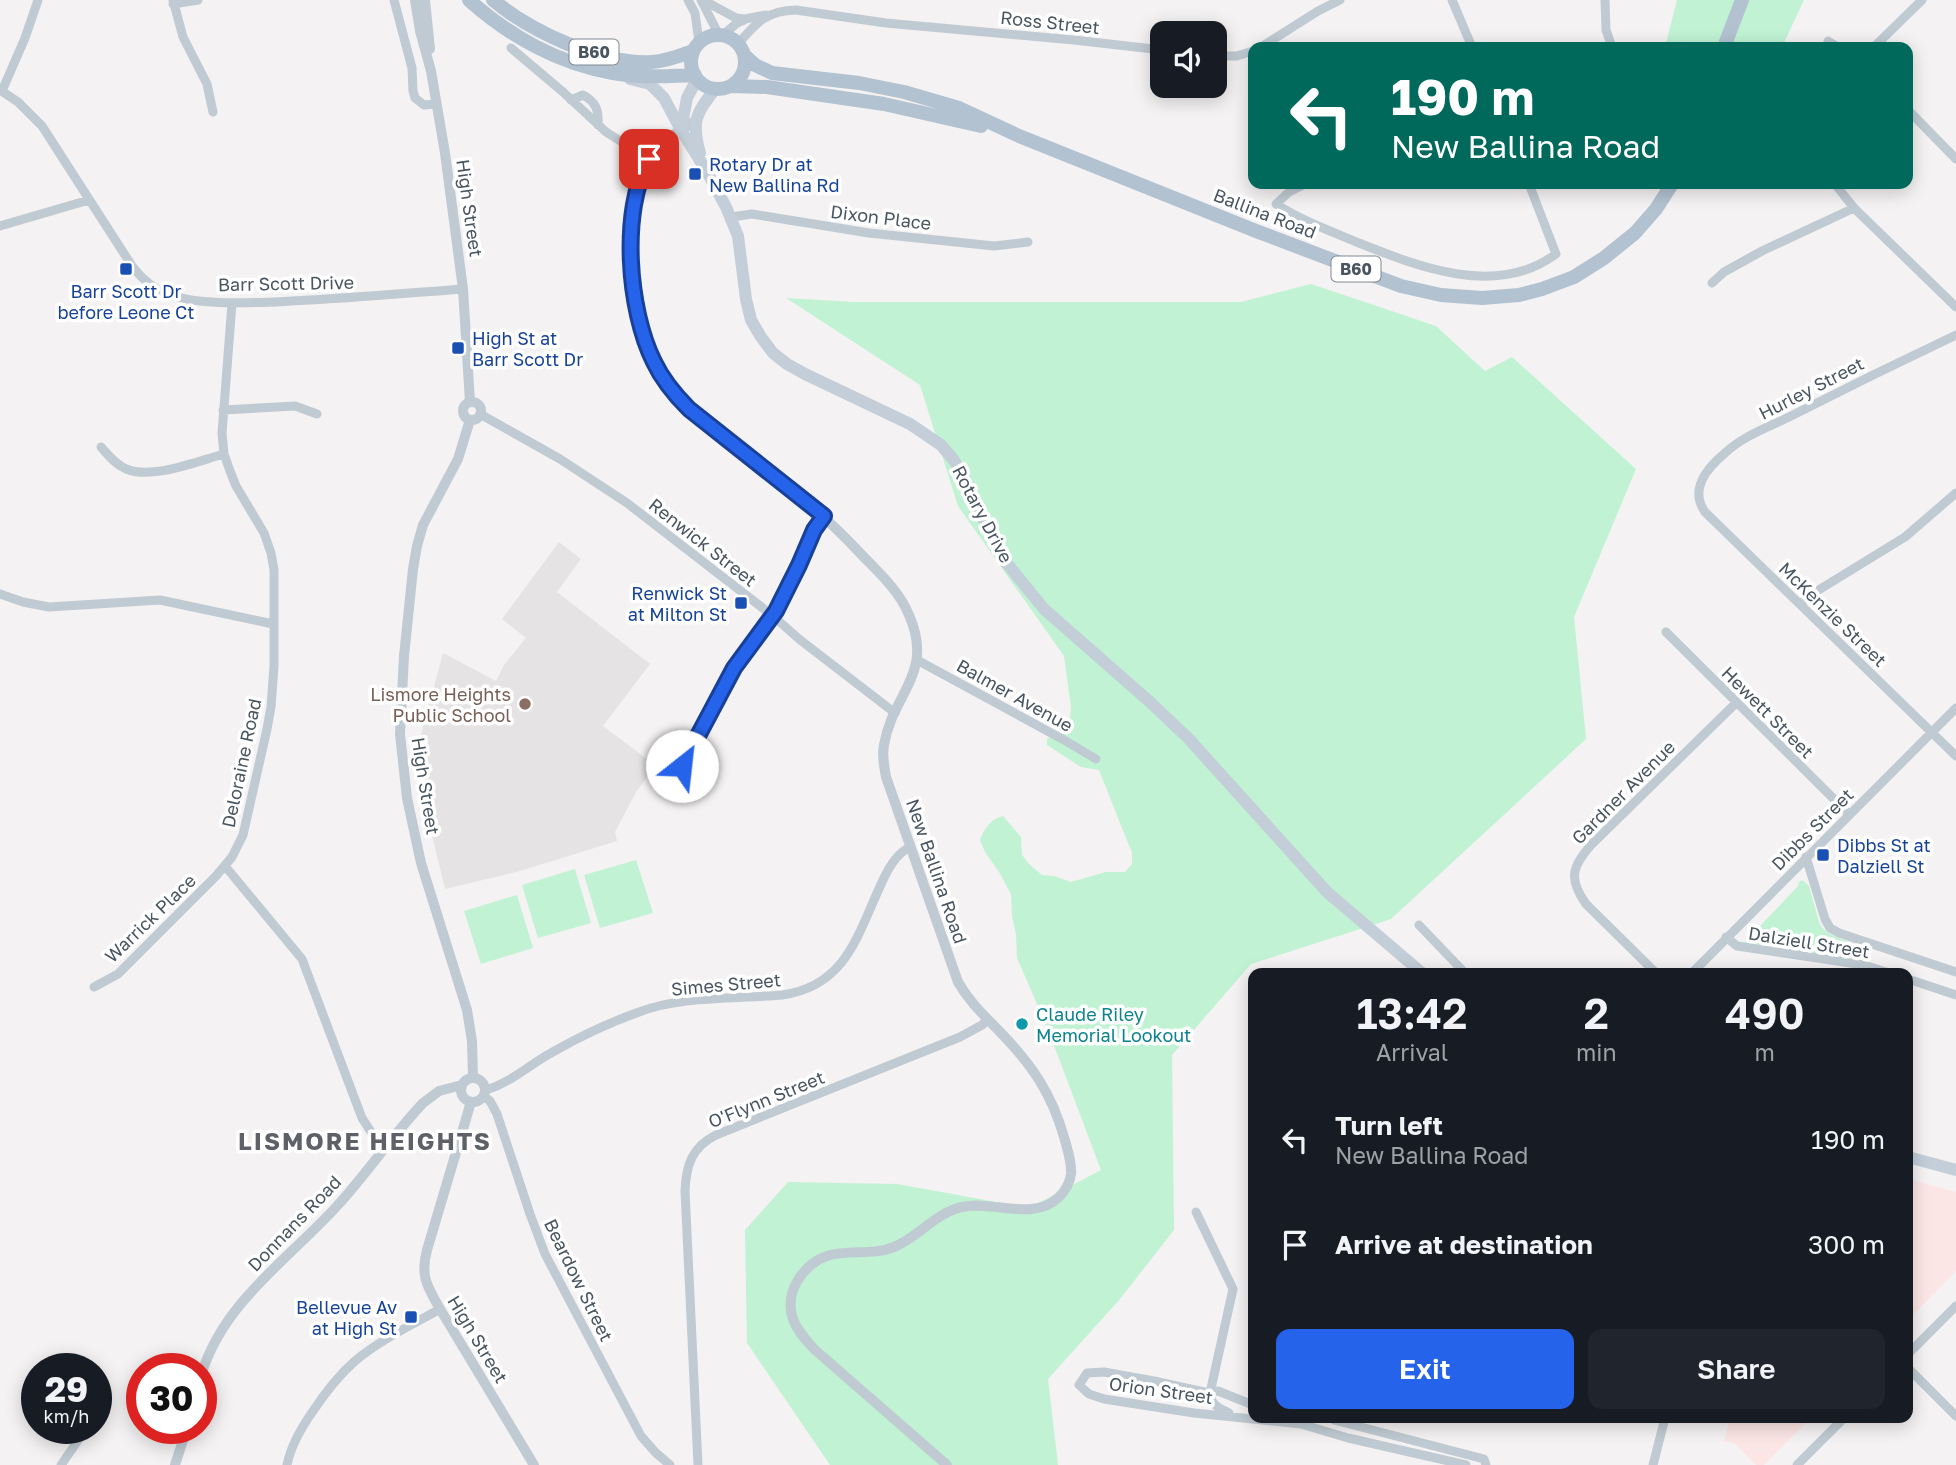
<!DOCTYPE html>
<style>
:root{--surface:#171b24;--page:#20242c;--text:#f1f3f6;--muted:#9ea1a6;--accent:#2563eb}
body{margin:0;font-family:"Golos Text",sans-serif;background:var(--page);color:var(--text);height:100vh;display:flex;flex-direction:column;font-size:26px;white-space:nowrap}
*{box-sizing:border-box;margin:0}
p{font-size:23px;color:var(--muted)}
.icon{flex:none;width:38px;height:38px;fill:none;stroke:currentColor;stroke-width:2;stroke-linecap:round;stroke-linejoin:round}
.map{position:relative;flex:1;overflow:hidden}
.details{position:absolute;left:1248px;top:968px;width:665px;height:455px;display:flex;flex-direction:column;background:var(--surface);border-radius:14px;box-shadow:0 4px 18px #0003}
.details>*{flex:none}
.guide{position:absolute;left:1248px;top:42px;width:665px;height:147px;border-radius:14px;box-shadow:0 4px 18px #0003;background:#00695c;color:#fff;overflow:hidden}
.controls{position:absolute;left:1150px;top:21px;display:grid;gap:14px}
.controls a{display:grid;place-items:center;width:77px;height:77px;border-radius:14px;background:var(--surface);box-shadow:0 4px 18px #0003;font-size:35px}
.speed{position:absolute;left:21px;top:1353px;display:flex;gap:14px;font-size:35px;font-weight:700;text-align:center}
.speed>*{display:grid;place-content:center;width:91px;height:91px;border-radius:50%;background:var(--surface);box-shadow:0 4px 18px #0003;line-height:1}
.speed small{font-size:18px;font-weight:400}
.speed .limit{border:10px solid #d22;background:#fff;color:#111}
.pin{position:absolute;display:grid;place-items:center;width:60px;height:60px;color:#fff;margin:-30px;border-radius:14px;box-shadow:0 4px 10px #0006}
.me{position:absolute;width:77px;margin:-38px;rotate:29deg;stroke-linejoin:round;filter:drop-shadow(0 0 5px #0008)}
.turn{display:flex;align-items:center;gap:24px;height:147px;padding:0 28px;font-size:32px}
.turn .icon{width:91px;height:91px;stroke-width:2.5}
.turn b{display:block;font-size:49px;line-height:60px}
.eta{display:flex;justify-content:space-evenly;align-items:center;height:119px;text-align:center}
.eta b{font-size:42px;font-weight:600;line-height:49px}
.cta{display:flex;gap:14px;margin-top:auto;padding:14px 28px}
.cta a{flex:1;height:80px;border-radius:14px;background:var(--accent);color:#fff;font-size:28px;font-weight:600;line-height:80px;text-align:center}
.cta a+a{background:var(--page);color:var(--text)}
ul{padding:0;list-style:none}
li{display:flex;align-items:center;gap:21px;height:105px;padding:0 28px}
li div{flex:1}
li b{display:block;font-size:26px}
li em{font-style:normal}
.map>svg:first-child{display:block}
.education{fill:#e6e3e4}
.medical{fill:#fce6e5}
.green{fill:#c1f2d4}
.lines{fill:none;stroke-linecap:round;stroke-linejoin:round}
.minor{stroke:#c0cad2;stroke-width:9}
.tertiary{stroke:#c0cad2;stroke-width:10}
.secondary{stroke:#c3ced9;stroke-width:12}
.primary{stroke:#b2c2d1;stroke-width:14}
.route-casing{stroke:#184099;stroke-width:18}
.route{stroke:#2563eb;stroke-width:12}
.transit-dot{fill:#1a4fb4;stroke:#fff;stroke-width:2.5}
.education-dot{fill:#8d6e63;stroke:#fff;stroke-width:2.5}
.culture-dot{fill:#0f9aa8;stroke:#fff;stroke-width:2.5}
.labels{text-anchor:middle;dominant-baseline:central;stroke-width:7;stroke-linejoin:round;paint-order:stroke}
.shield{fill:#fff;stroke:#808990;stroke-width:2}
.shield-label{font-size:16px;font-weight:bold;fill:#495661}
.street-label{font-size:18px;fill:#495661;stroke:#fff}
.transit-label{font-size:18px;fill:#164399;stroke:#fff;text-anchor:start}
.education-label{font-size:18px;fill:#785e54;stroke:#fff;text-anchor:end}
.culture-label{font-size:18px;fill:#0d838f;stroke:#fff;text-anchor:start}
.district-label{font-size:24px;font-weight:bold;letter-spacing:2px;fill:#5e6268;stroke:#fff}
</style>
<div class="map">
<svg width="1956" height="1465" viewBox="0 0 1956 1465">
<rect width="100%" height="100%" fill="#f4f2f2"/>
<path class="education" d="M559,542l22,17 -24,33 93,72 -47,62 53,40 -20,26 -21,40 2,9 -97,30 -75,18 -15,-62 -14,-74 27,-100 53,28 8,-16 22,-27 -24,-19z"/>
<path class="medical" d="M1908,1179l48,13v79l-48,49z
M1730,1418h81l-47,47h-8l-22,-22 -10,-2z"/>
<path class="green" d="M1677,0h127l-22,47h-117z
M1311,284l125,42 49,45 27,-14 124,112 -62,148 12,122 -195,180 -140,45 -79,91 2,175 -54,69 -72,80 10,86h-228l-83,-122 -2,-113 43,-48 109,2 132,24 72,-38 -54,-143 -30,-69 -1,-24 -4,-18 -1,-22 -12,-22 -14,-20 -5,-12c5,-12 10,-21 23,-24l18,21 1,18 8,10 12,10 12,1 17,6 35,-10h19l7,-8v-11l-33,-83 -18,-3 -34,-22v-6l10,-6h8l4,-5 2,-21 -7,-51 -106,-150 -38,-121 -134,-87 68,4h387z
M636,860l17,53 -53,15 -16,-53z
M575,869l16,54 -53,15 -16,-53z
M1802,880l7,6 11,39c12,17 37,13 49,31l-1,6 -125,-18 56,-59 -1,-2z
M517,895l16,53 -52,16 -17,-53z"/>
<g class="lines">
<path class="minor" d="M173,0l10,37 24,47 6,28
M394,0l18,68 1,23 2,7 9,7 12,-1
M688,0l7,13 4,29
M701,0l18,35
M703,0l33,18 9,1 21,-4
M1452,0l20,47
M1605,0l1,30 6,17
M173,4l25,-4
M723,35l14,-12 7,-3
M1828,41l10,6
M738,44c19,-22 28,-33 58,-34l90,13 188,17 88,10
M1261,47l57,-36 22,-11
M1874,47l48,-47
M511,48l52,44 43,40 43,27
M1214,56h23l16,-5
M0,90l18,12 24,24 90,140c10,13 21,23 37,29 32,10 73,8 107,7 62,-3 124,-8 187,-13
M2,91l23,-53 13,-38
M571,100l12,-5c13,7 16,15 15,30
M1908,110l48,49
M1305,184l-16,8 -13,12c26,17 55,27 83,39 60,24 138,55 197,11l-27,-70
M1835,184l19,24 102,99
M731,217l21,-3 117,19 125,13 34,-4
M0,226l89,-26
M1712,283l12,-11 38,-21 92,-43
M1956,335c-55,26 -110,53 -165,81 -22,11 -48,20 -66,37 -18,15 -36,36 -20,59l251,244
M223,410l72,-4 22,8
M480,414l80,45 67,44 146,113 26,23 96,74
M101,447c7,8 14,17 25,22 26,11 72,-8 98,-15
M0,594l23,8 26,5 111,-7 113,24
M1800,604l17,-13 88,-54 51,-44
M1666,632l183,182
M917,660l147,80 32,19
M672,784l62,-116 43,-57 22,-46 15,-35 10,-14
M1806,857l19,62 5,9 9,5 117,39
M225,866l77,93 60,159 9,14 16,14
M1419,925l46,48
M1726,937l11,9 127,19 25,8
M1656,973l-70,-69c-18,-25 -14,-38 6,-60l144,-141
M1692,973l264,-265
M1908,979l48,16
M94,987l24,-13 98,-98 16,-19 11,-22 24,-106 4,-22 3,-41v-96l-3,-17 -7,-20 -28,-47 -6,-15 -6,-17 -2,-21 10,-130
M486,1090c24,-7 43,-25 65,-37 26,-15 60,-31 88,-41 41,-16 99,-13 143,-17 66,-9 76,-63 101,-115 6,-13 14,-27 27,-33
M484,1096l6,5 7,13 33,100 15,40 96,182 15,17 14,12
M1196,1212l37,77 -23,104c1,12 9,15 19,20
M1908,1354l48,-48
M1908,1368l48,48
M1253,1405l-35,-14 -14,1 -50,-11 -50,-9 -17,1 -8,12 10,9 15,5 90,14 107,11 47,14 118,27
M1334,1420l150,39 2,6
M61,1465l18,-26
M287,1465c4,-20 14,-37 26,-54 12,-18 26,-36 42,-50 25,-21 57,-36 85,-52
M698,1465l-13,-274c1,-26 7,-44 31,-56l244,-98 22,-12 5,-5
M1653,1465l12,-47
M1797,1465l47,-47"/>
<path class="tertiary" d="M415,0l5,31 11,40 14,82 18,136 7,113
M425,0l5,49
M695,121c-12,8 -25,14 -35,24 -23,21 -27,60 -29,89 -3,53 7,119 43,161 20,22 46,39 69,57 42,32 81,62 117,101 18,19 39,37 49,62 26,59 -17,79 -25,130 -2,10 0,21 2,32l72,205c12,21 28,35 44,52 31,32 50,61 62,103 3,11 8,25 7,37 -1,8 -6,17 -12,23 -25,25 -66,3 -97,10 -27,6 -43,30 -68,40 -22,9 -46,2 -67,9 -25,9 -43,37 -34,63 4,12 13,21 21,30l133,116
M463 411a9 9 0 1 1 18 0a9 9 0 1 1-18 0Z
M470,420l-12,39 -35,66 -6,21 -4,23 -9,87 -4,78 7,64 14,65 46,147 5,31 1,36
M461 1090a12 12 0 1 1 24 0a12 12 0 1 1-24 0Z
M471,1102l-44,148c-7,26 0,36 13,59l94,156
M201,1376c21,-73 88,-117 136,-170 30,-33 55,-70 86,-103l16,-12 23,-6
M175,1465l12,-37"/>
<path class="secondary" d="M630,79l20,5 14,14 17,32 25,40 20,37 12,29 8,63 5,21 10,17 12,16 14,11 18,10 105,50 31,21 12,14 9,14 39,83 43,53 106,93 38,36 139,154 95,81
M681,130l6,-32 10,-19
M700,153c-9,-32 -4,-39 15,-64
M1908,1157l48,13"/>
<path class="primary" d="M469,0c40,36 90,64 144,73 27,5 55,3 82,2
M493,0c37,31 109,65 159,62 15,-1 27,-6 41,-11
M691 62a27 27 0 1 1 54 0a27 27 0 1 1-54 0Z
M1724,47l18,-47
M744,55l11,10 17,8 87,10 45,9 55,16 60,28 237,95 145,55 40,9 41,3 37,-3 23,-6 32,-12 30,-19 31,-25 21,-24 16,-25
M731,86l36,1 117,17 97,22"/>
</g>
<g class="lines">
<g class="route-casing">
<path id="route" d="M649,159c-29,52 -21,151 5,203 9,19 21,33 35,47l135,107 -10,14 -15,35 -23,46 -42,57 -52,98"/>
</g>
<use href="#route" class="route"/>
</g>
<g class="transit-dot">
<rect x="688" y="167" width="14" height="14" rx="3.5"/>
<rect x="119" y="262" width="14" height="14" rx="3.5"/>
<rect x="451" y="341" width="14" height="14" rx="3.5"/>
<rect x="734" y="596" width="14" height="14" rx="3.5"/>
<rect x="1816" y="848" width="14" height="14" rx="3.5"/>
<rect x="404" y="1310" width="14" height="14" rx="3.5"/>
</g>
<circle class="education-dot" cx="525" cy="704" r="7"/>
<circle class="culture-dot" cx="1022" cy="1024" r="7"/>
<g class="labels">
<g class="shield">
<rect x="569.5" y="39.5" width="49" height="25" rx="5"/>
<rect x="1331.5" y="256.5" width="49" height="25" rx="5"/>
</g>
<g class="shield-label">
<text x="594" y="52">B60</text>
<text x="1356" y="269">B60</text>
</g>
<g class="street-label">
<text transform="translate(1050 22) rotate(6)">Ross Street</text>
<text transform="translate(470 208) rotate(82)">High Street</text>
<text transform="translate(1265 213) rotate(21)">Ballina Road</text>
<text transform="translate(881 217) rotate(7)">Dixon Place</text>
<text transform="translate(286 283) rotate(-1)">Barr Scott Drive</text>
<text transform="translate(1811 388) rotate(-27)">Hurley Street</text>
<text transform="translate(983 514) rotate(62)">Rotary Drive</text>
<text transform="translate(703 542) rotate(38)">Renwick Street</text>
<text transform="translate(1833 614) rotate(44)">McKenzie Street</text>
<text transform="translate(1015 695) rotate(29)">Balmer Avenue</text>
<text transform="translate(1768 712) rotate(45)">Hewett Street</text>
<text transform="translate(241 763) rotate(-78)">Deloraine Road</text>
<text transform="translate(426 786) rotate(81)">High Street</text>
<text transform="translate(1623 792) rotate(-45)">Gardner Avenue</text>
<text transform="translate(1812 829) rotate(-45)">Dibbs Street</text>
<text transform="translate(937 871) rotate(71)">New Ballina Road</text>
<text transform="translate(150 918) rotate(-44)">Warrick Place</text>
<text transform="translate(1809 942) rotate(9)">Dalziell Street</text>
<text transform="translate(726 984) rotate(-5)">Simes Street</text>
<text transform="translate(766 1099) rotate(-22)">O'Flynn Street</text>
<text transform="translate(294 1223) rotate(-46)">Donnans Road</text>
<text transform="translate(579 1280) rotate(64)">Beardow Street</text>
<text transform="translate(478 1339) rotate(59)">High Street</text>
<text transform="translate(1161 1390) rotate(8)">Orion Street</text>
</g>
<g class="transit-label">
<text x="709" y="164">Rotary Dr at<tspan x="709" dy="21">New Ballina Rd</tspan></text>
<text x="126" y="291" text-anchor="middle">Barr Scott Dr<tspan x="126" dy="21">before Leone Ct</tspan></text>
<text x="472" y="338">High St at<tspan x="472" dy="21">Barr Scott Dr</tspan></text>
<text x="727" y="593" text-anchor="end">Renwick St<tspan x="727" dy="21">at Milton St</tspan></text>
<text x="1837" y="845">Dibbs St at<tspan x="1837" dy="21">Dalziell St</tspan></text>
<text x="397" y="1307" text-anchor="end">Bellevue Av<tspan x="397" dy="21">at High St</tspan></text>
</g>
<g class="education-label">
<text x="511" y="694">Lismore Heights<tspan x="511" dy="21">Public School</tspan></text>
</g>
<g class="culture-label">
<text x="1036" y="1014">Claude Riley<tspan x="1036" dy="21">Memorial Lookout</tspan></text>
</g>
<g class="district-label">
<text x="365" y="1140">LISMORE HEIGHTS</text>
</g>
</g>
</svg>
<div class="controls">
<a><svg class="icon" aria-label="sound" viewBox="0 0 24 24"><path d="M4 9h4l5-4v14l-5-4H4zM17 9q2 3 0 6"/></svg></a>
</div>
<div class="speed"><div>29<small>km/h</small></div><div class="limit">30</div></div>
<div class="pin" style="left:649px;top:159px;background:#d93025"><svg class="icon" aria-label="arrive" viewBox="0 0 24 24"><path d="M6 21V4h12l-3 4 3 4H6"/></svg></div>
<svg class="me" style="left:682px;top:766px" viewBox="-20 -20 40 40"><circle r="19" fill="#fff"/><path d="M0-13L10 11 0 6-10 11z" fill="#2563eb"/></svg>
<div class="guide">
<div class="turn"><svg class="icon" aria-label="left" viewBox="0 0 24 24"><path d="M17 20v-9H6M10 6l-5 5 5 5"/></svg><div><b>190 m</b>New Ballina Road</div></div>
</div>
<section class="details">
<div class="eta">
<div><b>13:42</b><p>Arrival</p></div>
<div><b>2</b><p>min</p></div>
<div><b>490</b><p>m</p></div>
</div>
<ul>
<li><svg class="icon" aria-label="left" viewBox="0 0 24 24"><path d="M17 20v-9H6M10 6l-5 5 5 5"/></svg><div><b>Turn left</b><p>New Ballina Road</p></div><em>190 m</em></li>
<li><svg class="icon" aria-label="arrive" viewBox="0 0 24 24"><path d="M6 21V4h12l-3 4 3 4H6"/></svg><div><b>Arrive at destination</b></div><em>300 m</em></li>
</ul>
<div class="cta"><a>Exit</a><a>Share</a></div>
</section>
</div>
